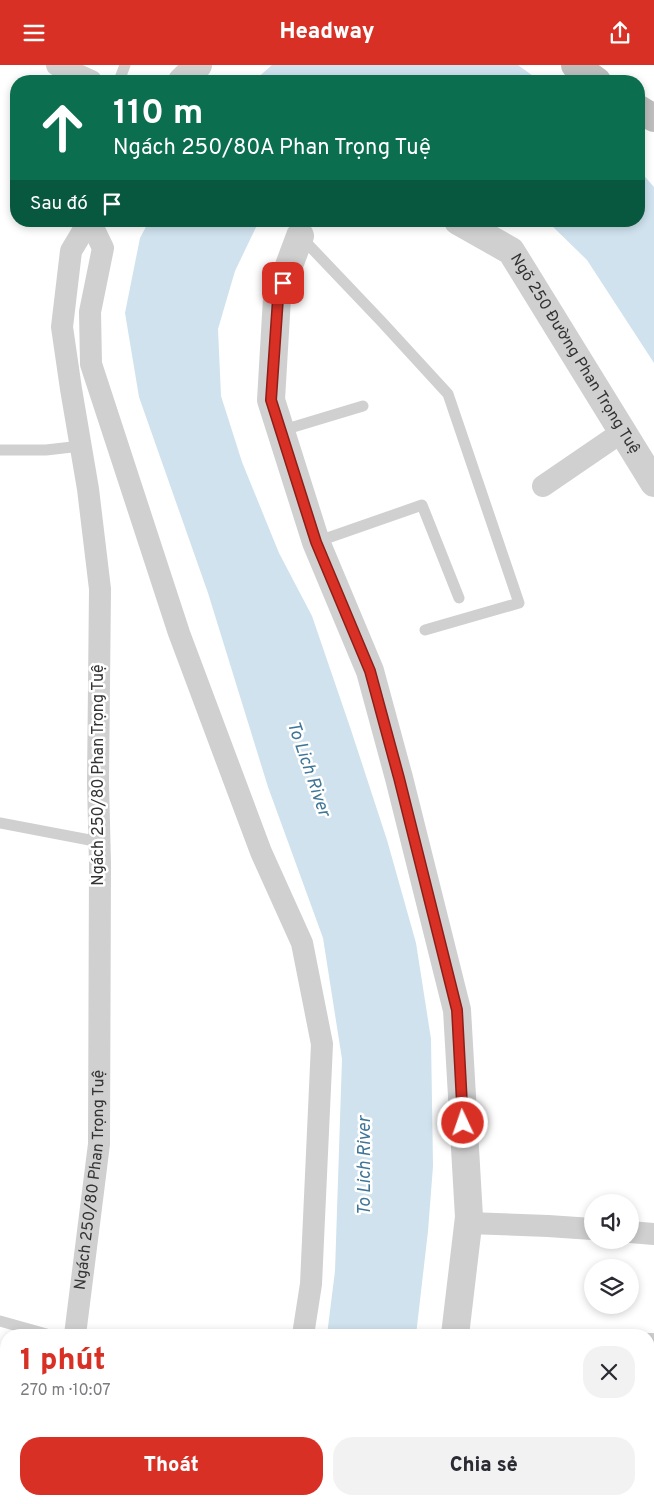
<!DOCTYPE html>
<html lang="vi">
<meta charset="utf-8">
<style>
:root{--surface:#fff;--page:#f2f2f3;--text:#2b2b33;--muted:#7c7c81;--accent:#d93025}
body{margin:0;font-family:Overpass,sans-serif;background:var(--page);color:var(--text);height:100vh;display:flex;flex-direction:column;font-size:19px;white-space:nowrap}
*{box-sizing:border-box;margin:0}
p{font-size:16px;color:var(--muted)}
.icon{flex:none;width:28px;height:28px;fill:none;stroke:currentColor;stroke-width:2;stroke-linecap:round;stroke-linejoin:round}
.map{position:relative;flex:1;overflow:hidden}
.panel{position:absolute;left:0px;top:1264px;width:655px;height:176px;display:flex;flex-direction:column;background:var(--surface);border-radius:20px 20px 0 0;box-shadow:0 2px 8px #0003}
.panel>*{flex:none}
.guide{position:absolute;left:10px;top:10px;width:635px;height:152px;border-radius:20px;box-shadow:0 2px 8px #0003;background:#0b6e4f;color:#fff;overflow:hidden}
.buttons{position:absolute;left:584px;top:1129px;display:grid;gap:10px}
.buttons a{display:grid;place-items:center;width:55px;height:55px;border-radius:50%;background:var(--surface);box-shadow:0 2px 8px #0003;font-size:25px}
.pin{position:absolute;display:grid;place-items:center;width:42px;height:42px;color:#fff;margin:-21px;border-radius:10px;box-shadow:0 2px 8px #0006}
.me{position:absolute;width:55px;margin:-28px;rotate:357deg;stroke-linejoin:round;filter:drop-shadow(0 0 4px #0008)}
.turn{display:flex;align-items:center;gap:18px;height:105px;padding:0 20px;font-size:22px}
.turn .icon{width:65px;height:65px;stroke-width:2.5}
.turn b{display:block;font-size:35px;line-height:42px}
.then{display:flex;align-items:center;height:48px;padding:0 20px;background:#0003;gap:10px;font-size:19px}
.round{display:grid;place-items:center;flex:none;width:52px;height:52px;border-radius:20px;background:var(--page)}
.summary{display:flex;align-items:center;justify-content:space-between;height:85px;padding:0 20px}
h1{font-size:30px;font-weight:800;line-height:38px;color:var(--accent)}
.action{display:flex;gap:10px;margin-top:auto;padding:10px 20px}
.action a{flex:1;height:58px;border-radius:20px;background:var(--accent);color:#fff;font-size:20px;font-weight:800;line-height:58px;text-align:center}
.action a+a{background:var(--page);color:var(--text)}
header{display:flex;justify-content:space-between;align-items:center;height:65px;padding:0 20px;background:var(--accent);color:#fff;font-size:22px;font-weight:800}
.map>svg:first-child{display:block}
.water{fill:#cfe2ee}
.lines{fill:none;stroke-linecap:round;stroke-linejoin:round}
.service{stroke:#d0d0d0;stroke-width:11}
.minor{stroke:#d0d0d0;stroke-width:22}
.tertiary{stroke:#d0d0d0;stroke-width:28}
.secondary{stroke:#bdbdbd;stroke-width:28}
.route-casing{stroke:#8d1f18;stroke-width:12}
.route{stroke:#d93025;stroke-width:9}
.labels{text-anchor:middle;dominant-baseline:central;stroke-width:5;stroke-linejoin:round;paint-order:stroke}
.street-label{font-size:16px;fill:#333;stroke:#fff}
.water-label{font-size:18px;font-style:italic;fill:#3f7597;stroke:#fff}
</style>
<header><svg class="icon" aria-label="menu" viewBox="0 0 24 24"><path d="M4 6h16M4 12h16M4 18h16"/></svg>Headway<svg class="icon" aria-label="share" viewBox="0 0 24 24"><path d="M12 15V3M7 8l5-5 5 5M5 13v7h14v-7"/></svg></header>
<div class="map">
<svg width="654" height="1439" viewBox="0 0 654 1439">
<rect width="100%" height="100%" fill="#fff"/>
<path class="water" d="M272,0h246l22,16h-286z
M639,105l15,17v176l-67,-103 -40,-39h92z
M149,156h110l-24,50 -17,58 3,67 21,66 37,91 33,63 39,114 36,110 29,103 15,96 2,127 -5,65 -12,104h-89l8,-64 7,-212 -19,-121 -55,-151 -60,-194 -69,-196 -14,-84 15,-75z
M299,1434h97l-1,5h-97z"/>
<g class="lines">
<path class="service" d="M119,16l6,-16
M301,172l80,84 67,73 71,209 -94,27
M280,366l83,-25
M0,385h46l35,-4
M316,477l106,-37 37,93
M0,758l100,19
M0,1256l50,14
M57,1434l15,5"/>
<g class="minor">
<path d="M57,0l34,16"/>
<path d="M90,156l13,27 -13,64 1,52 88,269 82,219 41,91 20,101 -11,240 -8,51"/>
<path d="M543,421l79,-54"/>
<path d="M468,1158l80,3 44,3"/>
<path d="M630,1167l24,2"/>
<path id="s1" d="M75,1270l24,-191 1,-280 -2,-81 2,-194 -12,-100 -17,-100 -9,-62 9,-76 18,-30"/>
<path d="M649,1279h5"/>
<path d="M649,1397l5,1"/>
<path d="M0,1432l6,-11"/>
<path d="M277,1439l2,-5"/>
<path d="M525,1439v-5"/>
</g>
<g class="tertiary">
<path d="M182,16l16,-16"/>
<path id="s2" d="M458,156l53,30 143,232"/>
<path d="M300,171l-23,62 -6,102 45,142 54,129 29,107 58,232 12,207 -14,118"/>
<path d="M432,1439l1,-5"/>
</g>
<path class="secondary" d="M575,0l22,16
M639,44l15,9"/>
</g>
<g class="lines">
<g class="route-casing">
<path id="route" d="M283,218l-5,15 -7,102 45,142 54,129 29,107 58,232 6,113"/>
</g>
<use href="#route" class="route"/>
</g>
<g class="labels">
<g class="street-label">
<text stroke="none"><textPath href="#s2" startOffset="182">Ngõ 250 Đường Phan Trọng Tuệ</textPath></text>
<text transform="translate(99 710) rotate(-90)">Ngách 250/80 Phan Trọng Tuệ</text>
<text stroke="none"><textPath href="#s1" startOffset="156">Ngách 250/80 Phan Trọng Tuệ</textPath></text>
</g>
<g class="water-label">
<text transform="translate(308 704) rotate(71)">To Lich River</text>
<text transform="translate(365 1101) rotate(-90)">To Lich River</text>
</g>
</g>
</svg>
<div class="buttons">
<a><svg class="icon" aria-label="sound" viewBox="0 0 24 24"><path d="M4 9h4l5-4v14l-5-4H4zM17 9q2 3 0 6"/></svg></a>
<a><svg class="icon" aria-label="layers" viewBox="0 0 24 24"><path d="M12 4l9 5-9 5-9-5zM3 14l9 5 9-5"/></svg></a>
</div>
<div class="pin" style="left:283px;top:218px;background:#d93025"><svg class="icon" aria-label="arrive" viewBox="0 0 24 24"><path d="M6 21V4h12l-3 4 3 4H6"/></svg></div>
<svg class="me" style="left:463px;top:1058px" viewBox="-20 -20 40 40"><circle r="17" fill="#d93025" stroke="#fff" stroke-width="3"/><path d="M0-11L8 9 0 5-8 9z" fill="#fff"/></svg>
<div class="guide">
<div class="turn"><svg class="icon" aria-label="ahead" viewBox="0 0 24 24"><path d="M12 20V5M6 11l6-6 6 6"/></svg><div><b>110 m</b>Ngách 250/80A Phan Trọng Tuệ</div></div>
<div class="then">Sau đó<svg class="icon" aria-label="arrive" viewBox="0 0 24 24"><path d="M6 21V4h12l-3 4 3 4H6"/></svg></div>
</div>
<section class="panel">
<div class="summary"><div><h1>1 phút</h1><p>270 m · 10:07</p></div><a class="round"><svg class="icon" aria-label="close" viewBox="0 0 24 24"><path d="M6 6l12 12M18 6L6 18"/></svg></a></div>
<div class="action"><a>Thoát</a><a>Chia sẻ</a></div>
</section>
</div>
